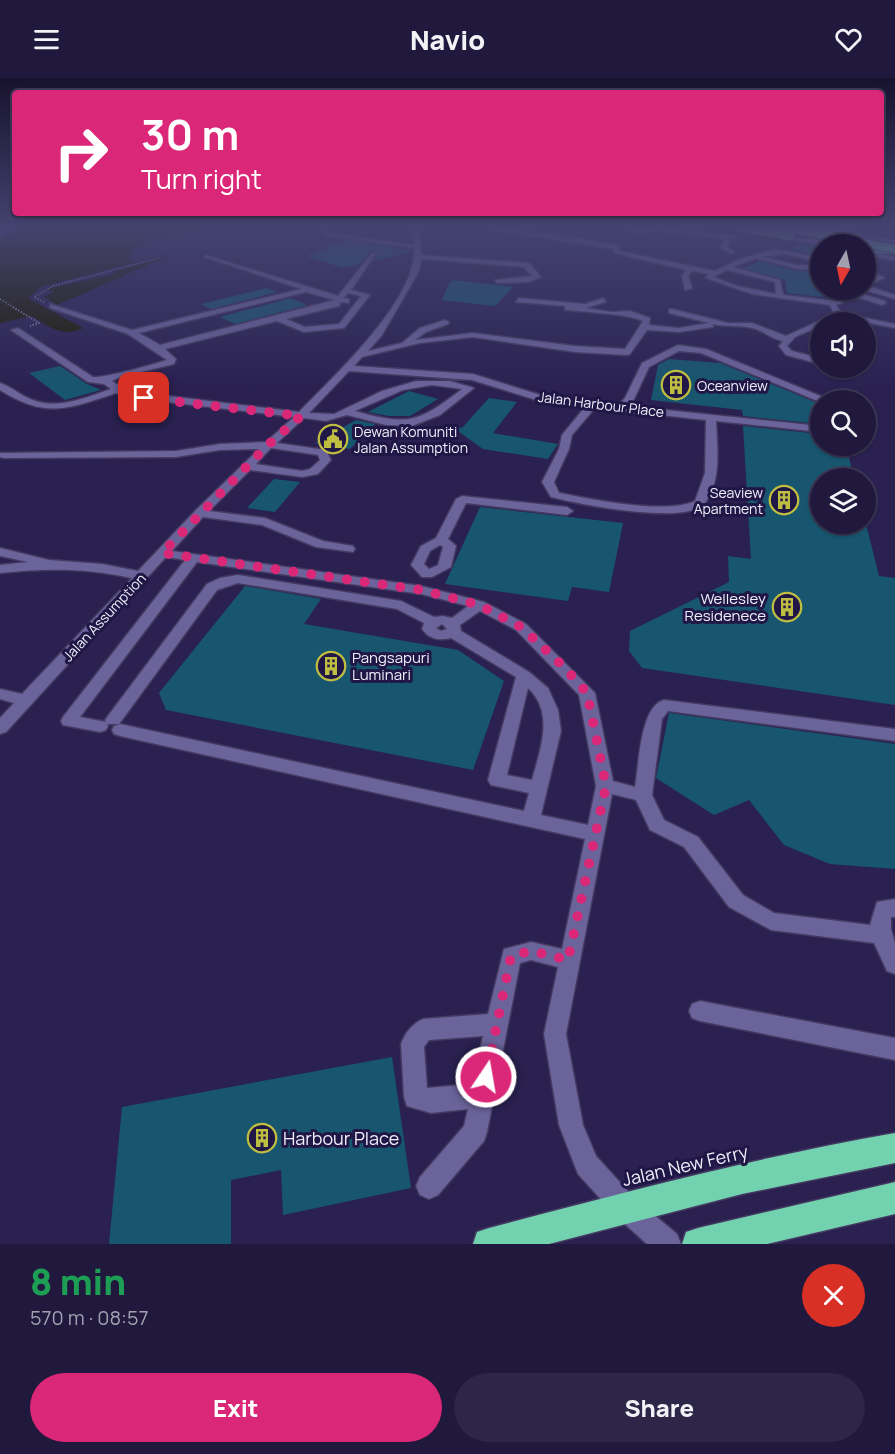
<!DOCTYPE html>
<meta charset="utf-8">
<style>
:root{--surface:#20193d;--page:#2d2648;--text:#f1f3f6;--muted:#a2a0b0;--line:#3d3857;--accent:#db2777}
body{margin:0;font-family:Manrope,sans-serif;background:var(--page);color:var(--text);height:100vh;display:flex;flex-direction:column;font-size:22px;white-space:nowrap}
*{box-sizing:border-box;margin:0}
p{font-size:20px;color:var(--muted)}
.icon{flex:none;width:33px;height:33px;fill:none;stroke:currentColor;stroke-width:2;stroke-linecap:round;stroke-linejoin:round}
.map{position:relative;height:1166px;overflow:hidden}
.details{display:flex;flex-direction:column;background:var(--surface);flex:1}
.details>*{flex:none}
.guide{position:absolute;left:12px;top:12px;width:872px;height:126px;border-radius:6px;box-shadow:0 2px 4px #0004,0 0 0 2px var(--line);background:#db2777;color:#fff;overflow:hidden}
.needle{width:39px;rotate:189deg}
.fabs{position:absolute;left:810px;top:156px;display:grid;gap:12px}
.fabs a{display:grid;place-items:center;width:66px;height:66px;border-radius:50%;background:var(--surface);box-shadow:0 2px 4px #0004,0 0 0 2px var(--line);font-size:30px}
.pin{position:absolute;display:grid;place-items:center;width:51px;height:51px;color:#fff;margin:-26px;border-radius:12px;box-shadow:0 3px 9px #0006}
.me{position:absolute;width:66px;margin:-33px;rotate:12deg;stroke-linejoin:round;filter:drop-shadow(0 0 4px #0008)}
.turn{display:flex;align-items:center;gap:21px;height:126px;padding:0 30px;font-size:27px}
.turn .icon{width:78px;height:78px;stroke-width:2.5}
.turn b{display:block;font-size:42px;line-height:51px}
.round{display:grid;place-items:center;flex:none;width:63px;height:63px;border-radius:32px;background:var(--page)}
.headline{display:flex;align-items:center;justify-content:space-between;height:102px;padding:0 30px}
h1{font-size:36px;font-weight:800;line-height:45px;color:#1e9e55}
.button{display:flex;gap:12px;margin-top:auto;padding:12px 30px}
.button a{flex:1;height:69px;border-radius:36px;background:var(--accent);color:#fff;font-size:24px;font-weight:800;line-height:69px;text-align:center}
.button a+a{background:var(--page);color:var(--text)}
header{display:flex;justify-content:space-between;align-items:center;height:78px;padding:0 30px;background:var(--surface);font-size:27px;font-weight:800}
.map>svg:first-child{display:block}
.water{fill:#1b1a00}
.pier{fill:#2a2151}
.building{fill:#17566e}
.lines{fill:none;stroke-linecap:round;stroke-linejoin:round}
.minor-casing{stroke:#443a61;stroke-width:3}
.highway-casing{stroke:#443a61;stroke-width:3}
.path-far1{stroke:#817c9c;stroke-width:1.5;stroke-dasharray:1.5 1.5;stroke-linecap:butt}
.path{stroke:#817c9c;stroke-width:2;stroke-dasharray:1.5 1.5;stroke-linecap:butt}
.minor{fill:#6b649b;fill-rule:evenodd}
.highway{fill:#72d2b0;fill-rule:evenodd}
.highway-bridge-casing{stroke:#443a61;stroke-width:10;stroke-linecap:butt}
.highway-bridge{stroke:#72d2b0;stroke-width:8}
.route{stroke:#db2777;stroke-width:10;stroke-dasharray:0 18}
.labels{text-anchor:middle;dominant-baseline:central;stroke-width:6;stroke-linejoin:round;paint-order:stroke}
.far-poi-label{font-size:14px;fill:#efeffb;stroke:#211746;text-anchor:start}
.far-street-label{font-size:14px;fill:#efeffb;stroke:#211746}
.poi-label{font-size:15px;fill:#efeffb;stroke:#211746;text-anchor:end}
.near-poi-label{font-size:18px;fill:#efeffb;stroke:#211746;text-anchor:start}
.near-street-label{font-size:18px;fill:#efeffb;stroke:#211746}
</style>
<header><svg class="icon" aria-label="menu" viewBox="0 0 24 24"><path d="M4 6h16M4 12h16M4 18h16"/></svg>Navio<svg class="icon" aria-label="heart" viewBox="0 0 24 24"><path d="M12 20l-8-8c-3-5 5-10 8-4 3-6 11-1 8 4z"/></svg></header>
<div class="map">
<svg width="895" height="1166" viewBox="0 0 895 1166">
<rect width="100%" height="100%" fill="#2a2151"/>
<path class="water" d="M9,148h228l-86,13 -20,12 -2,6 5,5 28,-7 7,1 -121,53 35,19c-20,10 -34,-1 -51,-12l-32,7v-93z"/>
<path class="pier" d="M162,177l7,1 -58,16 4,2 -65,14 -2,3h7l-11,6 12,7 -8,5 -20,-11 13,-11z"/>
<path class="building" d="M345,162l66,10v2l-38,9 5,-8 -6,-2 -12,13 -17,4 -37,-12z
M802,166l18,3v9l-30,-7z
M760,183l36,10 24,1v18l4,7 -37,-4 -2,-13 -41,-12z
M453,202l44,5 16,2 -18,19 -53,-6 7,-17z
M267,210l10,4 -66,17 -10,-5z
M291,220l16,7 -72,19 -15,-7z
M669,281l51,4 100,41v20l-77,-8 -1,-6 -91,-10 7,-35z
M60,288l27,18 14,6 -36,10 -36,-27z
M409,313l29,8 -28,17h-21l-21,-4z
M489,320l28,4 -24,31 65,11 -10,15 -65,-10 -31,-22 10,1z
M356,342l19,4 -25,25 -35,-6z
M743,348l77,8v12h26l8,32h-34v46h46l13,52 16,2v127l-253,-37 -13,-17 1,-20 99,-49 -1,-26 23,3z
M274,401l26,3 -25,30 -28,-4z
M480,429l143,16 -14,69 -37,-5 -4,14 -123,-17z
M245,508l76,13 -17,25 154,26 46,31 -31,89 -307,-60 -7,-17z
M669,635l226,31v125l-65,-5 -46,-19 -35,-45 -35,15 -58,-37z
M392,979l19,131 -128,27 -2,-45 -50,10v64h-122l13,-137z"/>
<g class="lines">
<g class="minor-casing">
<path id="minor" d="M14,148h8l-22,11v-4z
M321,148h6l1,6 4,1 82,12 -1,-19h6l2,29 108,8 12,14 -13,5 -31,1 -2,-3 38,-4 -7,-6 -1,-3 -104,-8 -2,12 -37,64 -14,16 34,-8 18,-15 25,-8 4,2 -1,2 -22,8 -11,8 58,-7 102,13 50,3 18,-28c-19,-8 -53,-8 -75,-11h-3v-4l-49,-4 3,-4 66,6 18,-6 3,4 -20,6 26,4 18,-1 20,7 -1,7 30,3 30,-5 -40,-10v-4h3l56,14h24l34,13 48,-22 -4,-9 -78,-11 -46,-16 3,-4 -17,-3 -4,5 4,12 -7,2 -3,-14 4,-6 -72,-17 -1,-4 -149,-23c50,0 102,10 151,19l4,2v4l96,20 25,-12 32,-9 17,1 31,7v4l-36,-8 -22,3 35,8 23,1v4l-23,-1 -41,-11 -23,9 47,13 3,15 52,6 4,-11h9l37,11 1,2 -4,2 -37,-12 -3,10 -6,2 5,8 54,11v4l-56,-11 -12,5h-7v4l-25,11 -8,9 5,5 28,7v6l-34,-9 -7,-9 4,-5c-12,-2 -20,-11 -31,-13 -13,-3 -26,-1 -39,-4v3l-34,5 -32,-2 -17,24 -3,1 -52,-3 -102,-15 -53,6 -58,14 -8,9 119,8 74,23 71,8 7,-7 17,-35 36,-18 28,4 124,51 -10,2 -119,-49 -22,-2 -30,16 -15,32 -6,7 192,20v6l-104,-11c1,26 6,59 -11,82 -17,23 -127,1 -154,-6l-9,-15 17,-33 3,-14 23,-28 -39,-4 -74,-23 -123,-9 -40,42 25,1 48,-23 34,-10h34l24,7 -34,27 -28,11 -26,-1 -39,-10 -21,6 -22,-3 -27,25 49,7 5,10 -13,14 -16,3 -52,-7 -41,41 56,7 58,23 30,5 2,3 -2,3 -37,-5 -54,-22 -59,-8 -31,34 249,35 63,16 42,22 69,69 18,88 22,6c4,-22 5,-81 29,-87l231,29v12l-227,-30 -6,8 -10,76 12,25 34,17 45,58 31,18 96,12 7,-23 18,-3v18h-4v12l4,14v31l-8,-3 -13,-28 -103,-13 -42,-23 -45,-60 -34,-17 -14,-30 -24,-6 -46,240 17,91 13,31 39,43 42,35 4,10h-34l-30,-27 -39,-43 -19,-49 -15,-91 14,-67 -27,-7 -11,3 -33,169 -3,9 -46,54 -9,4 -9,-4 -4,-9 4,-9 44,-51 4,-17 -37,4 -24,-7 -3,-9 -3,-53c4,-11 11,-20 22,-25l65,-5 16,-65 27,-7 31,7 23,-110 -465,-103 -6,-2 -2,-4 2,-4 6,-2 404,87 5,-18 -38,-8 -3,-5 28,-103 -65,-39c-12,3 -22,1 -29,-9l2,-6 -27,-14 -159,-26 -21,7 -98,134h-12l-2,-4 102,-136 13,-6 18,-3 163,26 33,16 9,-1 9,2 16,-12 -47,-12 -224,-32 -117,155 26,5 2,4 -2,4 -6,2 -37,-7 -2,-4 2,-4 122,-157 -19,-3 -160,175 -6,2v-16l14,-15 -14,-4v-10l22,5 110,-116c-48,-10 -83,-10 -132,-5v-8l28,-3 -28,-6v-8l49,12 53,4 36,7 58,-61 63,-61 -39,1 -44,7 -172,1 -4,-1v-4l176,-2 44,-7 46,-2 28,-25 -170,-20 -8,-4c-48,16 -70,26 -116,-3v-7c12,4 21,13 33,17 25,10 54,-3 78,-11l-7,-5 -16,-2 -77,-52 7,-2 75,49c12,1 62,-13 74,-17l-39,-26 -78,-26v-4l82,26 169,-41 -96,-32v-2l133,41 34,-43h4l-25,37 19,5 -26,33 -40,4 -27,-11 -112,28 11,10 -2,5 -54,13 -8,4 15,10 172,21c34,-35 119,-113 115,-164l-85,-12 -6,-2zM727,192l48,12 1,12 -39,-8 -24,-9zM306,214l29,8 -175,45 -21,-12zM348,215l13,3 -22,28 -34,3 -19,-8 53,-13 2,-4 8,1v-4l-5,-1zM432,307l30,4c-44,34 -53,37 -107,22l48,-21zM595,330l111,12 -1,53 -10,28c-29,14 -104,-2 -136,-8l-5,-11 15,-33 3,-14zM271,370l47,7 2,5 -10,9 -8,2 -46,-7zM480,533l36,19 63,65 17,91 -8,39 -47,-10 20,-84 -3,-21 -10,-22 -19,-16 -68,-41 -1,-6zM442,546l5,5 -6,2 -5,-3zM528,610c27,25 12,62 4,92l-25,-5zM483,958l-10,48 -46,4 -3,-41 5,-7z
M620,148l22,3 18,-2 81,9 -10,3 -4,8 7,5 -3,2 -10,-6 3,-9 -64,-8 -18,2 -24,-4z
M720,148h13l21,5 -3,2z
M809,148h13l73,14v4z
M775,155l53,9 3,2 -11,1 -47,-9z
M866,172l29,7v4l-29,-7z
M866,191l17,8 2,1 -19,7v-4l9,-3 -9,-5z
M871,209l24,8v4l-27,-8z
M462,418l105,11 6,4 -6,4 -101,-12 -18,36 8,7 -5,21 -19,10h-10l-11,-12 10,-19 15,-8 20,-39zM440,467l3,2 -5,18 -9,4 -5,-5 6,-13z
M700,923l195,37v22l-195,-39 -8,-3 -3,-7 3,-7z"/>
</g>
<g class="highway-casing">
<path id="highway" d="M827,148h7l3,4 -7,2z
M866,170l29,2v4l-29,-2z
M895,1055v30l-153,31 -193,50h-76l4,-12 12,-4c135,-36 269,-71 406,-95z
M895,1104v32l-128,30h-85l4,-12 12,-4z"/>
</g>
<path class="path-far1" d="M0,221l16,10
M44,224l-10,-5 19,-11 106,-28"/>
<path class="path" d="M13,229l26,16 -9,3"/>
<use href="#minor" class="minor"/>
<use href="#highway" class="highway"/>
<g class="highway-bridge-casing">
<path id="highway-bridge" d="M737,148l53,10
M779,148l116,23"/>
</g>
<use href="#highway-bridge" class="highway-bridge"/>
</g>
<linearGradient id="sky" x2="0" y2="1"><stop stop-color="#17122d"/><stop offset="0.48" stop-color="#444370"/><stop offset="1" stop-color="#444370" stop-opacity="0"/></linearGradient>
<rect width="895" height="311" fill="url(#sky)"/>
<g class="lines">
<path class="route" d="M144,320l157,18 -33,29 -106,108 259,37 58,15 42,22 43,40 23,26 19,93 -38,174 -37,-9 -20,5 -25,121"/>
</g>
<defs>
<g id="building-ring" transform="scale(1.5)"><circle r="9.5" fill="#211746" stroke="#c0be41" stroke-width="1.5"/><path d="M-4-6H4V6H1V3H-1V6H-4ZM-2.5-4.3h1.7v1.8h-1.7ZM.8-4.3h1.7v1.8H.8ZM-2.5-1h1.7V.8h-1.7ZM.8-1h1.7V.8H.8Z" fill="#c0be41"/></g>
<g id="civic-ring" transform="scale(1.5)"><circle r="9.5" fill="#211746" stroke="#c0be41" stroke-width="1.5"/><path d="M-.6-6.5H3V-4.5H.6V-3L4-1V1h2V6H-6V1h2V-1L-.6-3ZM-1.2 2.5V6h2.4V2.5Z" fill="#c0be41"/></g>
</defs>
<g fill-rule="evenodd">
<use href="#building-ring" x="676" y="307"/>
<use href="#civic-ring" x="333" y="361"/>
<use href="#building-ring" x="784" y="422"/>
<use href="#building-ring" x="787" y="529"/>
<use href="#building-ring" x="331" y="588"/>
<use href="#building-ring" x="262" y="1060"/>
</g>
<g class="labels">
<g class="far-poi-label">
<text x="697" y="307">Oceanview</text>
<text x="354" y="353">Dewan Komuniti<tspan x="354" dy="16">Jalan Assumption</tspan></text>
<text x="763" y="414" text-anchor="end">Seaview<tspan x="763" dy="16">Apartment</tspan></text>
</g>
<g class="far-street-label">
<text transform="translate(601 326) rotate(7)">Jalan Harbour Place</text>
<text transform="translate(104 539) rotate(-47)">Jalan Assumption</text>
</g>
<g class="poi-label">
<text x="766" y="520">Wellesley<tspan x="766" dy="17">Residenece</tspan></text>
<text x="352" y="579" text-anchor="start">Pangsapuri<tspan x="352" dy="17">Luminari</tspan></text>
</g>
<g class="near-poi-label">
<text x="283" y="1060">Harbour Place</text>
</g>
<g class="near-street-label">
<text transform="translate(685 1087) rotate(-13)">Jalan New Ferry</text>
</g>
</g>
</svg>
<div class="fabs">
<a><svg class="needle" viewBox="-14 -14 28 28"><path d="M0-13l5 13h-10z" fill="#e53935"/><path d="M0 13l5-13h-10z" fill="#a2a0b0"/></svg></a>
<a><svg class="icon" aria-label="sound" viewBox="0 0 24 24"><path d="M4 9h4l5-4v14l-5-4H4zM17 9q2 3 0 6"/></svg></a>
<a><svg class="icon" aria-label="search" viewBox="0 0 24 24"><circle cx="10" cy="10" r="6"/><path d="M15 15l6 6"/></svg></a>
<a><svg class="icon" aria-label="layers" viewBox="0 0 24 24"><path d="M12 4l9 5-9 5-9-5zM3 14l9 5 9-5"/></svg></a>
</div>
<div class="pin" style="left:144px;top:320px;background:#d93025"><svg class="icon" aria-label="arrive" viewBox="0 0 24 24"><path d="M6 21V4h12l-3 4 3 4H6"/></svg></div>
<svg class="me" style="left:486px;top:999px" viewBox="-20 -20 40 40"><circle r="17" fill="#db2777" stroke="#fff" stroke-width="3"/><path d="M0-11L8 9 0 5-8 9z" fill="#fff"/></svg>
<div class="guide">
<div class="turn"><svg class="icon" aria-label="right" viewBox="0 0 24 24"><path d="M7 20v-9h11M14 6l5 5-5 5"/></svg><div><b>30 m</b>Turn right</div></div>
</div>
</div>
<section class="details">
<div class="headline"><div><h1>8 min</h1><p>570 m · 08:57</p></div><a class="round" style="background:#d93025;color:#fff"><svg class="icon" aria-label="close" viewBox="0 0 24 24"><path d="M6 6l12 12M18 6L6 18"/></svg></a></div>
<div class="button"><a>Exit</a><a>Share</a></div>
</section>
